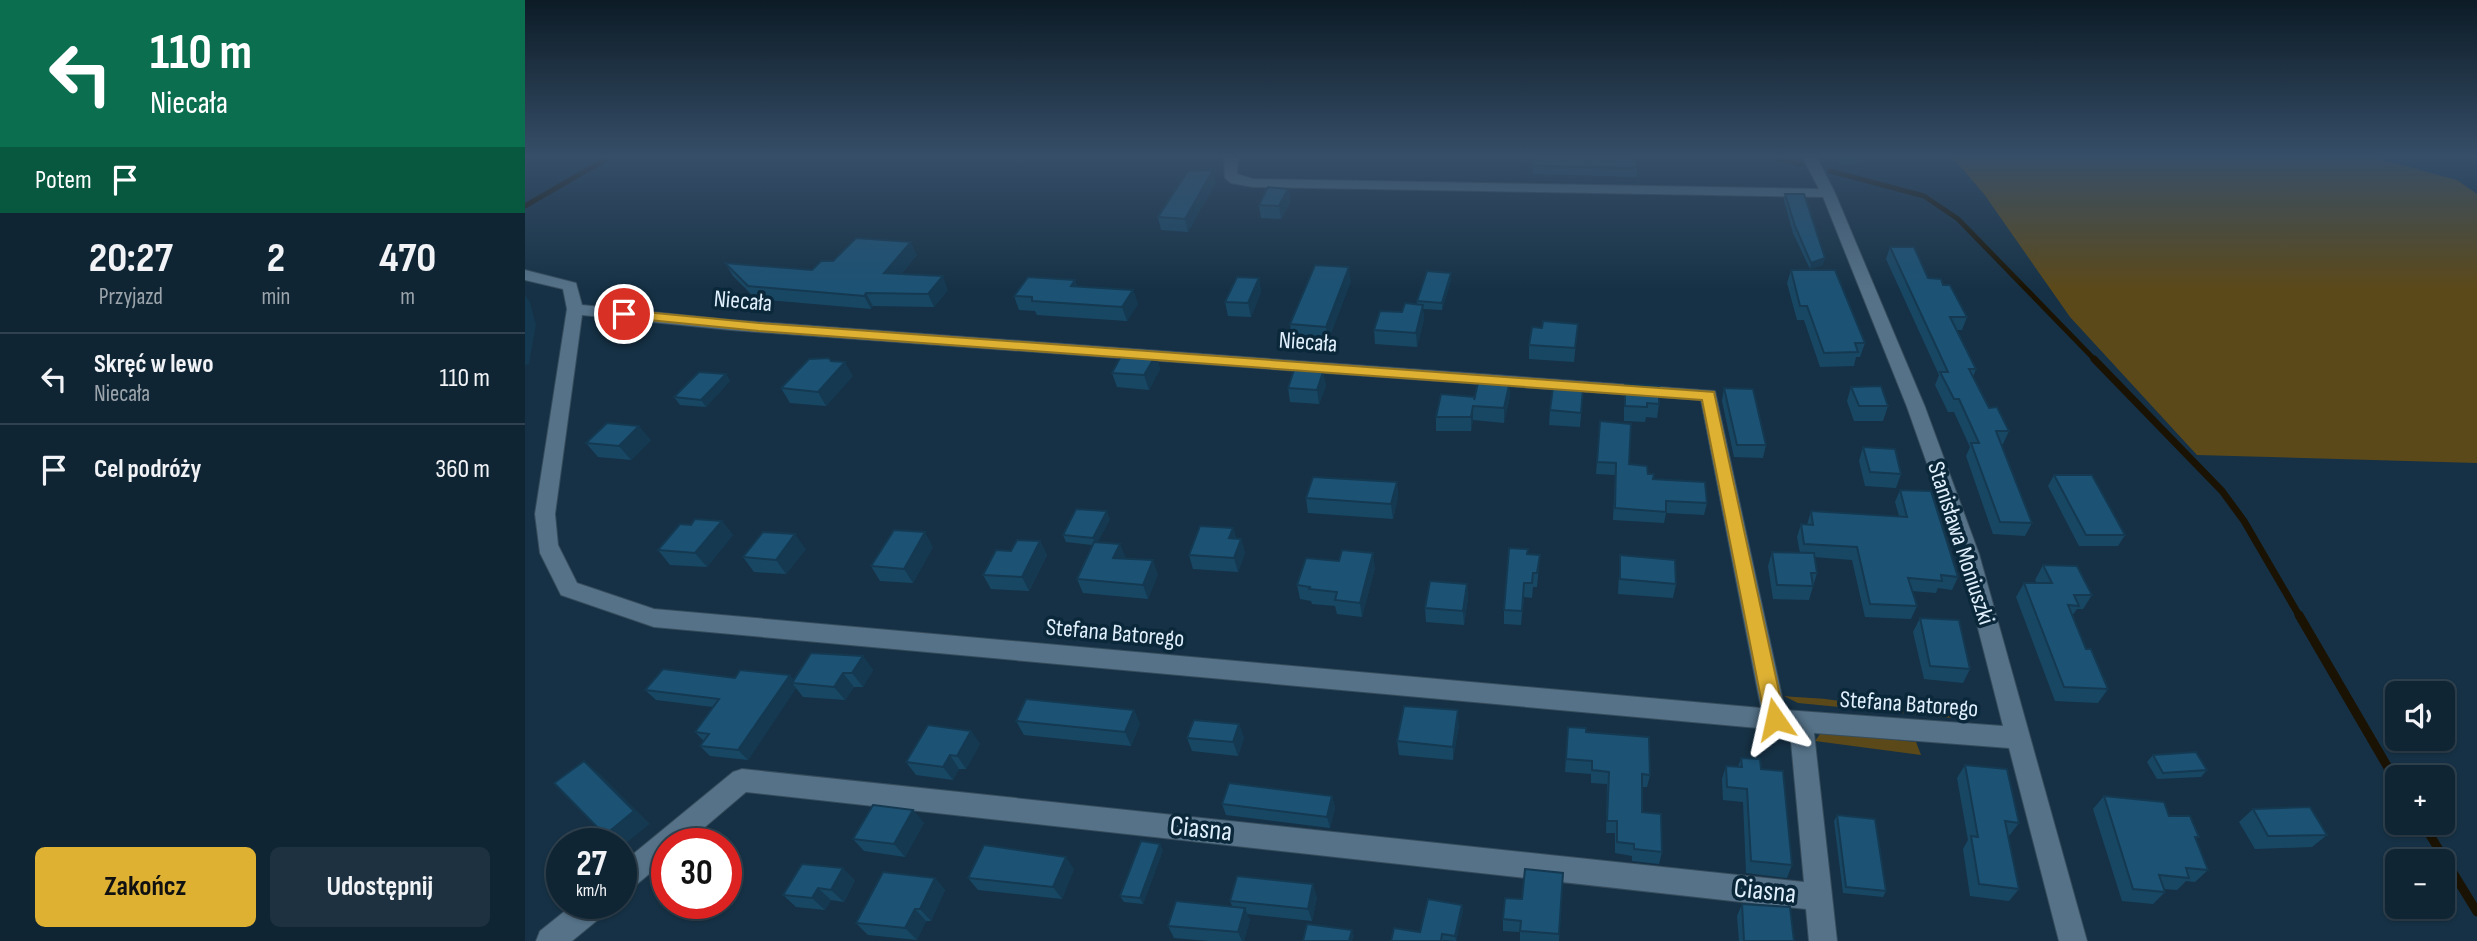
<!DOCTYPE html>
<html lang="pl">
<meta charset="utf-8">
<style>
:root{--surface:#102534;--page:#1e3140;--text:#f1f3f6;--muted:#9ca5ac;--line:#30424f;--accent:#deb133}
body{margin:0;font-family:"Sofia Sans Condensed",sans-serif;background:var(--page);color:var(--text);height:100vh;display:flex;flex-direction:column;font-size:26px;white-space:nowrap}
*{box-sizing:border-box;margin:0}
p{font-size:23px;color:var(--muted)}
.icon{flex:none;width:38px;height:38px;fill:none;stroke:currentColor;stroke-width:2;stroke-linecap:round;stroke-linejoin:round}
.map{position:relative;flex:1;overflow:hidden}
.side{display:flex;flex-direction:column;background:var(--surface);width:525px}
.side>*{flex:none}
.guide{background:#0b6e4f;color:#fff;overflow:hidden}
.controls{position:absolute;left:1860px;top:681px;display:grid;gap:14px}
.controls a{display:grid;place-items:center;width:70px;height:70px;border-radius:10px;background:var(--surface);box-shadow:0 2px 5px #0004,0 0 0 2px var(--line);font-size:35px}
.speed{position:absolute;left:21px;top:828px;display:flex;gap:14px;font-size:35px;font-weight:700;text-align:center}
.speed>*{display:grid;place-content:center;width:91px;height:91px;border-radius:50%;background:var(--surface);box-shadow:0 2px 5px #0004,0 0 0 2px var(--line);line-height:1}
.speed small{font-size:18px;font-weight:400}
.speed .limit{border:10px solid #d22;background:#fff;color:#111}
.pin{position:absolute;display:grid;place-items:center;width:60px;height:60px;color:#fff;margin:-30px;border:4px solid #fff;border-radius:50%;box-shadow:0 2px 7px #0007}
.me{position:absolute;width:77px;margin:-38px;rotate:349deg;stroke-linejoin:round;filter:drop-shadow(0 0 5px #0008)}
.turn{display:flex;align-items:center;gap:24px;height:147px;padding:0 35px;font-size:32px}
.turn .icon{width:91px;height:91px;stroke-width:2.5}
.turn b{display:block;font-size:49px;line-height:60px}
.then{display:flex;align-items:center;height:66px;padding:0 35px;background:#0003;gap:14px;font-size:26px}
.eta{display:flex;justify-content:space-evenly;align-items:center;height:119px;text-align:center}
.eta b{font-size:42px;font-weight:700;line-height:49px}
.action{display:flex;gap:14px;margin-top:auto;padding:14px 35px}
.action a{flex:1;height:80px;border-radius:10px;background:var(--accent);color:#111;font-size:28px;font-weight:700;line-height:80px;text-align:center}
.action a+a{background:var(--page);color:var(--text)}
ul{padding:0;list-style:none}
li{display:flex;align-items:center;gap:21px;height:91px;padding:0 35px;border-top:2px solid var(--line)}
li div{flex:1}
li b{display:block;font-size:26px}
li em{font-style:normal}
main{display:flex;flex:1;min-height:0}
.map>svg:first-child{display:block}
.green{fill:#5c4919}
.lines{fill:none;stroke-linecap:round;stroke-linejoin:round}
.stream-far2{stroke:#1a1303;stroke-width:5}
.stream-far1{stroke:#1a1303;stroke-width:7}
.stream{stroke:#1a1303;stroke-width:9}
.minor-casing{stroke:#364c5c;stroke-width:2}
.minor{fill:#557288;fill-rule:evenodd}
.wall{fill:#184764}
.shaded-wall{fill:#143951}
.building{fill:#1c5274;stroke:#143951;stroke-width:2}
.route{fill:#deb133;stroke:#907321;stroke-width:2}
.labels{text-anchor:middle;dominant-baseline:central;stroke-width:7;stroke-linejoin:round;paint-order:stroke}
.street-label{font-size:24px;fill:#dfeffc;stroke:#0b273a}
.near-street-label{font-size:28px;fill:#dfeffc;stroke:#0b273a}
</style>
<main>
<section class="side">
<div class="guide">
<div class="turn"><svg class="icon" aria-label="left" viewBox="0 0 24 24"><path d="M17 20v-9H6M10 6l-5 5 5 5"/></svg><div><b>110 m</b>Niecała</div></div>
<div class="then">Potem<svg class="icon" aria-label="arrive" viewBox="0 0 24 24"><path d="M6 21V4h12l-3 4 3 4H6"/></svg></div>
</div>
<div class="eta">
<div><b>20:27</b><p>Przyjazd</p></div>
<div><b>2</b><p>min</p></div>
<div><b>470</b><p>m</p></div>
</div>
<ul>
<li><svg class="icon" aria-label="left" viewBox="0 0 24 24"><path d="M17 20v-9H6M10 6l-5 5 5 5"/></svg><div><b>Skręć w lewo</b><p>Niecała</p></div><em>110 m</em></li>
<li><svg class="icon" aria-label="arrive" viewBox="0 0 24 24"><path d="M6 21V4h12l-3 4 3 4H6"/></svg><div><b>Cel podróży</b></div><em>360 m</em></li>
</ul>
<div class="action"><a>Zakończ</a><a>Udostępnij</a></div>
</section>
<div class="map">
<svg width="1952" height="941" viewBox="0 0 1952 941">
<rect width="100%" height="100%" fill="#163145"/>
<path class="green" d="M1428,158h422l82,22 20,14v269l-280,-8 -127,-138 -86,-123z
M1259,696c21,2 42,2 62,6 15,3 23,8 38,3l65,8 4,5 -155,-15z
M1303,733l88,9 5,13 -106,-14 5,-7z"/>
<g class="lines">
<path class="stream-far2" d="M1252,158l23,6
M1305,171l94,25 34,23 138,142
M0,206l83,-48"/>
<path class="stream-far1" d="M1569,359l128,132 22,30 56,96"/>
<path class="stream" d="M1774,615l98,168
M1897,822l55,90"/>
<g class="minor-casing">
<path id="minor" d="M699,158h14l-1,16 16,5 566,10 -16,-31h14l18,35 90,214 54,147 108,387h-28l-50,-193 -195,-15 23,208h-28l-3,-32 -1060,-117 -61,52h-18v15l-37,31 -9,4v-30l112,-92 9,-3 1062,113 -14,-151 -1136,-104 -93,-32 -21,-42 -5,-39 32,-205 -4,-20 -38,-9v-10l51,13 6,22 149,15 984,71 70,319 218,16 -44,-172 -52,-147 -84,-210 -570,-10 -22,-4 -6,-5zM57,315l149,15 970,70 60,308 -1107,-99 -77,-26 -19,-38 -3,-31z
M50,903h35l-4,10 -34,28h-36l4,-10z"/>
</g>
<use href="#minor" class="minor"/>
</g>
<path class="wall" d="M1008,158h108h-5l1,10v9l-104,-3z
M1311,158h25l-2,6 -21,1z
M690,183l-27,49 -27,-2 -3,-13z
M763,189l2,13 -9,17 -20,-1 -2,-13z
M1260,194l38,71 -13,4 -17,-36 -9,-33z
M1365,247l38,31 15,7 24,32 -5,13h-6l20,39 -3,8 16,31 20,23 -6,13h-2l31,79 -7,13 -32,-2 -27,-78 4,-9 -16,-35h-6l-13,-27 4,-10 -53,-116z
M392,255l-16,19 47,16 -14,17 -61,-1 -2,3 -115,-10 -23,-23 -8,-13 87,7 21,-9z
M1266,270l74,73 -5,14h-4l-2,9 -34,1 -16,-47h-7l-10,-37z
M734,278l2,14 -10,25 -23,-1 -3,-14z
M550,280l2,7 56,3 5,14 -11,17 -90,-6 -2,-4 -16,-1 -5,-14z
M926,280l-9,30 -19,-1 1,10 -7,28 -42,-3 -1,-14 43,-26v-3z
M826,281l-23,60 -36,-3 -2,-14z
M1053,324l-4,38 -45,-3v-14l13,-17z
M631,355l4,14 -11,21 -32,-3 -5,-14z
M306,361l22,15 -27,30 -36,-3 -9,-15z
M798,372l3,14 -7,18 -29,-2 -2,-14z
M201,374l4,7 -24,26 -26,-2 -6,-8z
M985,381v15l-6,27 -31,-3 -2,11h-35v-14l39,-20z
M1100,384l34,20 -2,14 -11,-1 -1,5 -21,-1v-23z
M1326,387l37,19 -5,15h-29l-7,-20z
M1199,388l42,57 -3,13 -29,-1 -12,-56z
M1058,389l-3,38 -31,-2 1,-15z
M1075,421l29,43 19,10 5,5 54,24 -3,12 -38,-2 -2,10 -51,-3 2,-45 -19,-1z
M126,440l-20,20 -33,-3 -12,-14z
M1338,447l38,27 -5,14 -31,-2 -6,-25z
M1529,475l71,60 -7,11h-39l-31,-60z
M872,482l1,15 -5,22 -85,-6 -2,-15z
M1375,490l58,87 -6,13 -14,-2 -2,5 -24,-2 5,15 -6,13 -46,-2 -13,-57 -38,-3 3,16 -8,27 -36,-1 -5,-33 4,-14 28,1 -3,-16 4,-13 6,1 4,-14 88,5 -4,-14z
M585,519l-13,24 61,31 -10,25 -65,-6 -6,-14 15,-34 -26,-3 -3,-7z
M197,521l11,14 -26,32 -37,-2 -12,-15 33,-25z
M708,528l3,10 5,1 4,14 -7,19 -45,-3 -4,-14z
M515,541l7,14 -18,36 -38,-2 -8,-14 28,-24z
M408,547l-20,36 -33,-2 -9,-15z
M281,549l-20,25 -32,-2 -11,-15z
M1015,555l-3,32h-4l-1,11 -8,-1 -3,28 -17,-1v-14z
M1095,555l56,29 -3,14 -55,-4z
M1518,565l49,30 -9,14h-6l-5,7 14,33 22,40 -10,14 -43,-2 -39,-104 8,-14h13l-2,-3z
M850,568l-13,49 -25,-3 -2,-8 -23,-2 -1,-3 -11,-2 -3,-14z
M942,584l1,14 -4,27 -38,-3 -1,-14z
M1395,618l50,51 -7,14 -39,-4 -11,-47z
M338,656l10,14 -10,17h-9l-9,13 -42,-3 -7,-9 -48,72 -38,-4 -10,-10 4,-5 -9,-9 18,-25 -57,-7 -11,-10 149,-10z
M609,710l6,14 -9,22 -107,-11 -8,-14z
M714,724l5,14 -6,18 -46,-5 -5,-13z
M934,724l-6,36 -54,-5 -2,-14z
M1043,727l18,5 64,43 -3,12h-5v25l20,40 -3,12 -27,-3v-5l-17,-3v-20h-9l1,-49 -16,-1v-9l-26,-2z
M446,731l9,13 -14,25h-7l-6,11 -37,-5 -10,-13z
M1628,755l54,15 -6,7 -44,2 -10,-17z
M1216,758l20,11 31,96 -5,13 -41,-5 -3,-71 -20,-2 -1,-21 4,-13 12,1z
M1440,765l54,58 -10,13 -1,-1 11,54 -10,12 -39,-5 -7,-47 5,-9 -11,-62z
M807,796l3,12 -5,20 -104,-13 -4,-11z
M1579,796l65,20 30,21 -3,2 12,31 -13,12 -9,-1 -9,9 -13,-1 1,3 -12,12 -31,-3 -29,-92z
M1728,809l74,26 -15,12 -57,2 -16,-27z
M388,810l11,13 -19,34 -41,-6 -11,-12z
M1312,815l49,76 -3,6 -40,-4 -9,-72z
M638,850l-20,54 -19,-2 -4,-6z
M549,869l-12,30 -84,-9 -10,-12z
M1038,873l-4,68h-39v-9l-17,-1v-12l19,-20z
M410,878l10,12 -14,31h-5l-9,19 -49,-5 -12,-12z
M330,880l-11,22 -13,-2 -6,10 -29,-3 -13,-12z
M792,897l-5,24 -65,-7 3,6 -6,21h-35l-35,-3 -6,-12 64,-20 -2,-5z
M1217,904l52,37h-55l-2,-25z
M937,905l1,6 -7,30 -13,-1v1h-52l29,-9z"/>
<path class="shaded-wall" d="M688,170l2,13 -27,49 -3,-13z
M763,189l2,13 -9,17 -2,-13z
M386,242l6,13 -27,31 -6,-13z
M1300,258l-2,7 -13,4 1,-6z
M824,267l2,14 -23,60 -2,-14z
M926,273v7l-9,30v-7z
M418,276l5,14 -14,17 -6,-13z
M734,278l2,14 -10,25 -3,-14z
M550,280l5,14 -9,-8z
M608,290l5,14 -11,17 -5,-14z
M341,293l7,13 -2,3 -7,-13z
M0,295l5,7 6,23 -7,39 -4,1z
M898,305l1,14 -7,28 -1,-14z
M631,355l4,14 -11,21 -5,-15z
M320,362l8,14 -27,30 -8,-14z
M798,372l3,14 -7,18 -2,-14z
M201,374l4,7 -24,26 -5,-7z
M985,381v15l-6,27v-15z
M948,406v14l-2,11v-14z
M114,426l12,14 -20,20 -12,-14z
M872,482l1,15 -5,22 -2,-15z
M582,511l3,8 -14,26 -3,-7z
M197,521l11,14 -26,32 -12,-14z
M708,528l4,14 -8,-4z
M400,532l8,15 -20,36 -9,-14z
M270,534l11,15 -20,25 -10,-14z
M716,539l4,14 -7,19 -4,-14z
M515,541l7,14 -18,36 -7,-14z
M595,544l6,14h-13z
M848,553l2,15 -13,49 -2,-14z
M628,560l5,14 -10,25 -5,-14z
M999,583v14l-3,28z
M942,584l1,14 -4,27 -1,-14z
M338,656l10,14 -10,17 -11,-14z
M318,673l11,14 -9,13 -11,-13z
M265,675l7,8h-5l4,5 -48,72 -10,-10z
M609,710l6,14 -9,22 -6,-14z
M933,710l1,14 -6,36v-13z
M714,724l5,14 -6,18 -5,-14z
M446,731l9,13 -14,25 -9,-13z
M425,755l9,14 -6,11 -10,-13z
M59,761l16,13 50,50 -29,23v-3h-5l-11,-9z
M807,796l3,12 -5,20 -3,-11z
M388,810l11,13 -19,34 -11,-13z
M635,844l3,6 -20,54 -3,-6z
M541,857l8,12 -12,30 -9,-12z
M318,868l12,12 -11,22 -13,-12z
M410,878l10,12 -14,31 -11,-12z
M788,884l4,13 -5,24 -4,-12z
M293,888l13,12 -6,10 -13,-12z
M937,905l1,6 -7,30 -1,-5z
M720,908l5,12 -6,21h-2l-4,-9z
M390,909l11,12 -9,19 -12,-12z
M827,930l2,6 -2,5h-3z"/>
<path class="building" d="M1008,158h103l1,10 -104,-2z
M688,170l-28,49 -27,-2 30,-46z
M743,187l20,2 -9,17 -20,-1z
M1260,194h19l21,64 -14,5 -16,-37z
M331,238l55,4 -27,31 59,3 -15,18 -62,-1 -2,3 -116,-10 -23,-23 87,7 9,-9h12z
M1365,247h24l14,31 13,1 2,6h7l17,32h-17l26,52h-7l20,39 8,-1 12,24h-13l36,92 -32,-1 -29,-79h8l-20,-44h-5l-14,-27h8z
M790,265l34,2 -23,60 -36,-3z
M1266,270h44l30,73h-10l3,9 -34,1 -17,-47h-7z
M902,271l24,2 -9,30 -25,-2z
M503,277l47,3 -4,6 62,4 -11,17 -90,-6v-4l-18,-1z
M712,277l22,1 -11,25 -23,-1z
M880,303l18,2 -7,28 -42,-3 6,-19 22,1z
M1018,321l35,3 -3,24 -46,-3 3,-18 10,1z
M598,352l33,3 -12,20 -32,-2z
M304,358l2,3 14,1 -27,30 -37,-4 28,-29z
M769,370l29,2 -6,18 -29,-2z
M174,372l27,2 -25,26 -27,-3z
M954,379l31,2 -6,27 -31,-2 -2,11h-35l5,-23 34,3 -1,3z
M1100,384l34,2v18l-12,-1v4l-22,-1z
M1356,386l7,20h-29l-8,-19z
M1028,387l30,2 -2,24 -31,-3z
M1199,388l29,1 13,56h-29z
M1075,421l31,3 -2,40 18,2 1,8h6l-1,5 52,3 2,21 -41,-2v11l-51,-4 1,-45 -19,-1z
M82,423l32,3 -20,20 -33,-3z
M1338,447l32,2 6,25 -31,-2z
M1529,475h38l33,60h-39z
M788,477l84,5 -6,22 -85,-6z
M1375,490l31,1 27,86 -17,-2 1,6 -34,-3 9,28 -47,-2 -13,-57 -53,-3 -3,-20 12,1 -2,-14 96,6z
M551,509l31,2 -14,27 -30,-3z
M170,519l27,2 -27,32 -37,-3 22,-26 11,1z
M675,526l33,2 -4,10 12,1 -7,19 -45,-3z
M369,530l31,2 -21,37 -33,-3z
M238,532l32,2 -19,26 -33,-3z
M492,540l23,1 -18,36 -39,-2 13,-25 15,1z
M569,542l26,2 -7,14 40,2 -10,25 -66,-6z
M984,548l19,1 -1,5 13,1 -3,18h-4l-1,10h-8l-2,28 -18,-1z
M817,550l31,3 -13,50 -25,-3 2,-8 -28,-3 1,-2 -13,-2 9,-27 33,3z
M1247,552l42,1 3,20h-6l2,13 -36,-1z
M1095,555l55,5 1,24 -56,-5z
M1518,565l34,1 15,29h-18l5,11 -11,-1 18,44h5l17,40 -44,-2 -40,-104h28z
M905,581l37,3 -4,27 -38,-3z
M1395,618l39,2 11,49 -40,-3z
M286,653l52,3 -11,17h-9l-9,14 -42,-4z
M138,669l72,9 5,-8 50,5 -52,75 -38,-4 9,-12 -14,-2 24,-33 -74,-9z
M501,699l108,11 -9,22 -109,-11z
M879,706l54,4 -5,37 -56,-6z
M669,720l45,4 -6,18 -46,-4z
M403,725l43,6 -14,25 -7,-1 -7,12 -37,-5z
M1043,727l18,1v4l63,5 1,38 -8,-1v38l19,2 1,38 -28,-3v-5l-17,-2v-21h-10l2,-49 -17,-2v-9l-26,-2z
M1671,752l11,18 -44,3 -10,-18z
M1216,758l19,1 1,10 22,2 9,94 -41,-4 -4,-72 -20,-2 -1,-21 16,1z
M59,761l50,50 -29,24 -51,-52z
M1440,765l42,4 12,54 -14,-2 14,68 -40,-5 -8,-48 7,1z
M704,783l103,13 -5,21 -105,-13z
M1579,796l60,6 5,14h21l9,21h-4l13,33 -22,-2 3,10 -30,-3 6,17 -32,-3z
M348,805l40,5 -19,34 -41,-5z
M1785,807l17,28 -59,1 -15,-27z
M1312,815l38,4 11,72 -40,-4z
M616,841l19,3 -20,54 -20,-2z
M459,845l82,12 -13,30 -85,-9z
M277,864l41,4 -12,22 -13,-2 -6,10 -29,-3z
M1000,869l38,4 -4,61 -39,-3 1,-10 -18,-2 2,-21 17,1z
M358,872l52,6 -15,31h-5l-10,19 -49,-5z
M712,876l76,8 -5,25 -78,-8z
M903,899l34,6 -7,31 -13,-2 -1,7h-50l3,-13 26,4z
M651,901l69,7 -7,24 -70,-6z
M1217,904l48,3 4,34h-50z
M782,924l45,6 -3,11h-46z"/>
<linearGradient id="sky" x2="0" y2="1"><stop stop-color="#0c1b26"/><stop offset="0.54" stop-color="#364e68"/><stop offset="1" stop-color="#364e68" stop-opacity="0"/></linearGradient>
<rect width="1952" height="290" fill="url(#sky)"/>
<path class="route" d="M99,310l135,13 955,69 71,327 -3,6 -7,3 -7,-3 -3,-6 -63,-319 -943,-69 -140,-14v-6z"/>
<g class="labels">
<g class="street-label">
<text transform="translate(218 301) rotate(5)">Niecała</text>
<text transform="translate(783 342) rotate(4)">Niecała</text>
<text transform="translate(1436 543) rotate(72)">Stanisława Moniuszki</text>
<text transform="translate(590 633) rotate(5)">Stefana Batorego</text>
<text transform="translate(1384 704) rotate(4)">Stefana Batorego</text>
</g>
<g class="near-street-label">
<text transform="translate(676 829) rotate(6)">Ciasna</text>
<text transform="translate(1240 891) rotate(6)">Ciasna</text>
</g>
</g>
</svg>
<div class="controls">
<a><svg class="icon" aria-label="sound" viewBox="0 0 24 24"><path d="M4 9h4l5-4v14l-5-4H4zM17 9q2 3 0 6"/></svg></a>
<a>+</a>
<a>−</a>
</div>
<div class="speed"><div>27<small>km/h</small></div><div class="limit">30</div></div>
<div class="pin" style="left:99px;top:314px;background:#d93025"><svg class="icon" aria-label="arrive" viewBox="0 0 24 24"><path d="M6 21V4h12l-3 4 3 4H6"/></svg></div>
<svg class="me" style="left:1250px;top:719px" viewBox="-20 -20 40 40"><path d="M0-17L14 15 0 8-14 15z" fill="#deb133" stroke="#fff" stroke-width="4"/></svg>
</div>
</main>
